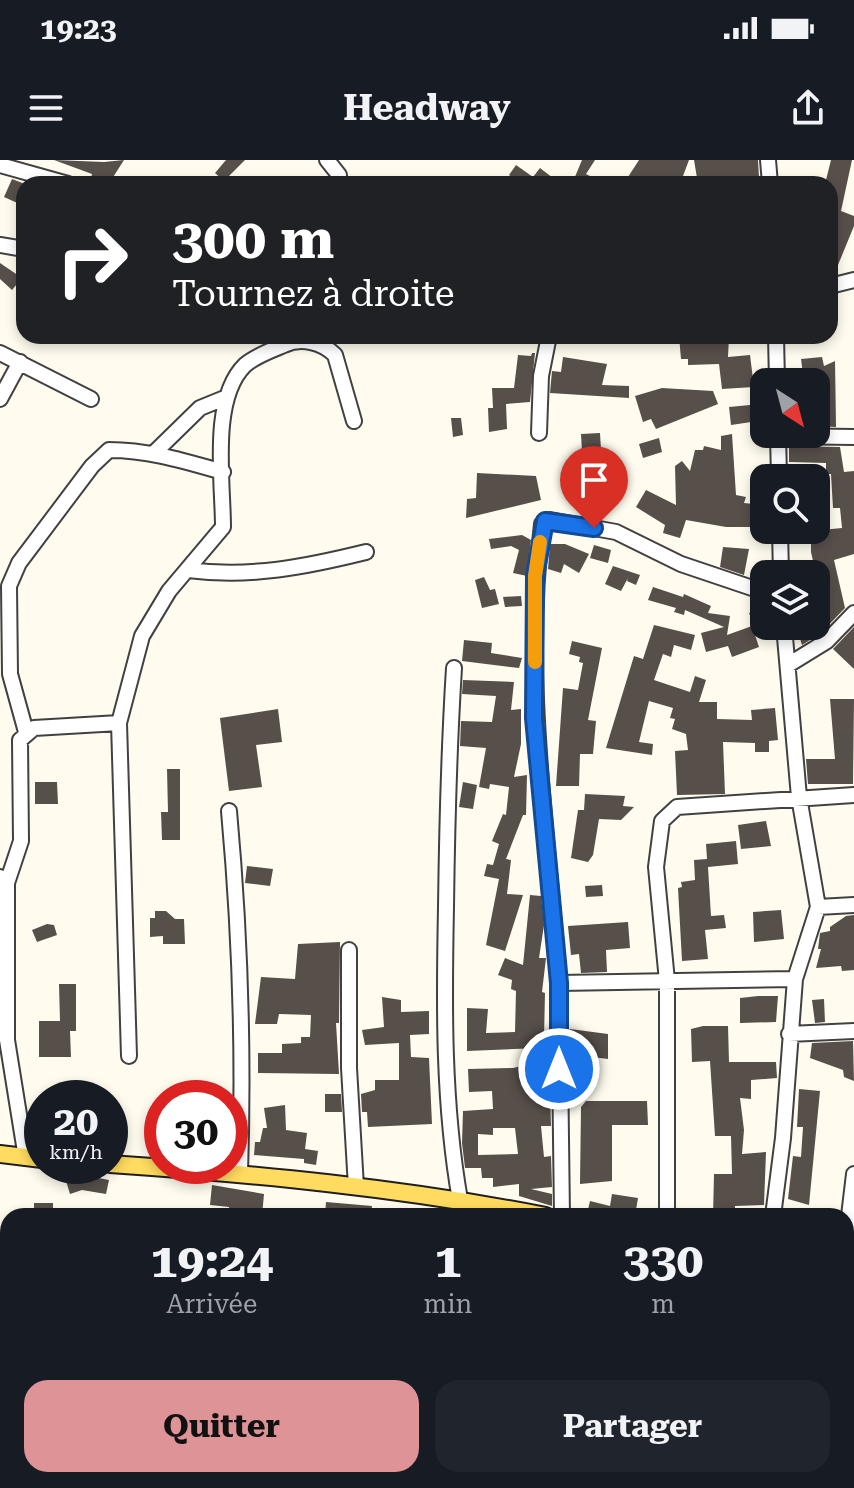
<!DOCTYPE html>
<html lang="fr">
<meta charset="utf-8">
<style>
:root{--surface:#171b24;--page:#20242c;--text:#f1f3f6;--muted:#9ea1a6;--accent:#de9397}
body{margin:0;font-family:"Roboto Serif",serif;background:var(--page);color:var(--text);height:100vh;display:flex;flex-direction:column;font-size:30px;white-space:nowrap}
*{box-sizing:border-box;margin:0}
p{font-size:26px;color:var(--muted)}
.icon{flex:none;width:44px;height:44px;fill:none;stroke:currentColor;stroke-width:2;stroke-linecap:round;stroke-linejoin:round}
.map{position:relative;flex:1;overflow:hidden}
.side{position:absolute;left:0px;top:1048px;width:854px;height:280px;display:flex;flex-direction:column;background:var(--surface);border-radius:24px 24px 0 0;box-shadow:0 4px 12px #0003}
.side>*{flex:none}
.banner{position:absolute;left:16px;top:16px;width:822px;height:168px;border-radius:24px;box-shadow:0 4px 12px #0003;background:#202124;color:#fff;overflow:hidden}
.needle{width:52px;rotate:144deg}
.controls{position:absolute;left:750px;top:208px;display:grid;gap:16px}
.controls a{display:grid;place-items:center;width:80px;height:80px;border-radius:16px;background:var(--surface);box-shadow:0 4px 12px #0003;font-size:40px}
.speed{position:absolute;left:24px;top:920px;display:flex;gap:16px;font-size:40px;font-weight:700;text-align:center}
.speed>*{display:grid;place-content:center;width:104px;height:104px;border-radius:50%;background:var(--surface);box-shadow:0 4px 12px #0003;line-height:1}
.speed small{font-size:20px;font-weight:400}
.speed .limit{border:12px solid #d22;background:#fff;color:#111}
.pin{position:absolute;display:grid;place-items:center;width:68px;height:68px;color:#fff;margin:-82px -34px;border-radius:50% 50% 50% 0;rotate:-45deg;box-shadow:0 0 8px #0007}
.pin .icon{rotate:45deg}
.me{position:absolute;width:88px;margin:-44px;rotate:0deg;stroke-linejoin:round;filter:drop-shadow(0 0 6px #0008)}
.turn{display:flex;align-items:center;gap:28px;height:168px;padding:0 24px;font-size:36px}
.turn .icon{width:104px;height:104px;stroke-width:2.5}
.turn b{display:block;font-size:56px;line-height:68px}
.eta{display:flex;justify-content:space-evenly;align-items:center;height:136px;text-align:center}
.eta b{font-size:48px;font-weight:700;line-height:56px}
.button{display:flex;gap:16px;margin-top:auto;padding:16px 24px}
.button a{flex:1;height:92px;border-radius:24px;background:var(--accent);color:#111;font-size:32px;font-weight:700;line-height:92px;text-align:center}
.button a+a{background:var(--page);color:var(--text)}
.status{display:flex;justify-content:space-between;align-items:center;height:56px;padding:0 40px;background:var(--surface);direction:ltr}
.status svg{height:22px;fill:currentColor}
header{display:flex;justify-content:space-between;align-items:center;height:104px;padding:0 24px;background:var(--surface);font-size:36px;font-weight:700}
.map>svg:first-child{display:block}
.building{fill:#574f4a;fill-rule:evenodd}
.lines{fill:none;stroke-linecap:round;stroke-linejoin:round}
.minor-casing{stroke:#414141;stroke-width:18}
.major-casing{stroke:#1f1f1f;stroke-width:20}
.minor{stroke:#fff;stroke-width:14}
.major{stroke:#ffdb5f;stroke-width:16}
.rail-casing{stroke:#c61e23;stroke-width:7}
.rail{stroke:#fff;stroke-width:4;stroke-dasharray:12;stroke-linecap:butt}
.route-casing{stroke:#114b97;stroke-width:20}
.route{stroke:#1a73e8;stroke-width:14}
.slow{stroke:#f59e0b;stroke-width:14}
</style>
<div class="status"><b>19:23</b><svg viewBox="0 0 49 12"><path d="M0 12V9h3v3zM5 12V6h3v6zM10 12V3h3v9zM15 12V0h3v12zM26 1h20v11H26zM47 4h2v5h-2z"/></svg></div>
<header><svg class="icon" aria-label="menu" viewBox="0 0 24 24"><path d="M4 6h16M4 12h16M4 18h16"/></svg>Headway<svg class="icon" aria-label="share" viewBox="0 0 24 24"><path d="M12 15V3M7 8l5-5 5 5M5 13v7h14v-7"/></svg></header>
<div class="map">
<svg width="854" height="1328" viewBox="0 0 854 1328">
<rect width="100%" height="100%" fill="#fffcef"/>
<path class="building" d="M54,0l50,2 20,-2 -14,22 -19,-4 1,-4z
M226,0h19l-21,21 -9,-8z
M582,0h13l-9,14 20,10h-34z
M639,0h50l-9,24h-42l-10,-7z
M694,0h64l1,17h-34l1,4 -28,3z
M831,0h21l-11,51 13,5v10l-16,39 -8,-2v-79h-5z
M516,5l17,12 7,-9 13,10 -4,6h-28l-12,-9z
M12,19l13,5 -1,22 -20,-9z
M0,103l22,15 -10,12 -12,-11z
M679,176h50l-1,21 22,-2 4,32 -32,2 -3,-25 -31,1v-6h-7z
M532,193h3l-5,49 -24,2 1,25 -18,3 -1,-24h5l-1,-20h22l4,-33 13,1z
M563,197l44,7 -5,21 27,1v12l-79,-5 2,-22 9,1z
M822,197l2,9 11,-5 1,66 -20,-1v-16l13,-1 -5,-27h-20l-3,-23z
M662,228l51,3 5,13 -62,25 -5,-10 -8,3 -8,-26z
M760,244l-2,17 -27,4 -2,-18z
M451,258h10l2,17 -10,2z
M600,273l1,17 -19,1 -1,-17z
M732,274l4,61 10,2 -2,6 20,2v22h-38l-40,-7 -6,18 -17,-5 2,-8 -29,-18 10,-17 30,15 -1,-39 7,-5 8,10 5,-21h8l1,-4 17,4v-14z
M659,278l3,14 -19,6 -4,-14z
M789,286l51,1 4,25 10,-1v83l-20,6 11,48 -24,25 -19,12 -6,-19h20v-24l6,-1 -11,-49v-21l31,-3 -2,-20h-7l-2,-34h-5v-11l-37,-1z
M477,313l59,3 5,24 -75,18 1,-19 9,-1z
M601,321l15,2 -2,17 -16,-1z
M522,375l9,5 -4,36 -14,-3 6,-23 -8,-4 -20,3 -2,-10z
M550,384h15l24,10 -10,19 -15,-9 -3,9 -13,-4z
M594,385l17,5 -3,13 -18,-5z
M723,387l26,2 -5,26 -24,-8z
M613,406l27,9 -4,10 -9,-4 1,-3 -7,13 -16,-7z
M484,417l6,13 5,-1 4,15 -17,4 -7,-28z
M653,427l30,10 1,-3 27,12 -3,7 22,3 -3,19 25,-9 7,21 -27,10 -4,-11 -22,6 -5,-19 23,-6 -39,-17 -1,5 -10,-3 2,-4 -28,-8z
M521,436l1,10 -17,1 -2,-10z
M764,447v14l-10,4 -5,-12z
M654,465l41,10 -4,15 -17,-5 -3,12 -8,-3 -9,26 36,12 5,-16 11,4 -7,22h18v17l35,1 -1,-10 24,-2 3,32 -9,1v11h-14v-9l-32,-1 2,52 -48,1 -2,-44 13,-1 -2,-16 -14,-5 3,-10 -5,-1 3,-10 -24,-7 -10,41 14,2 -1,11 -46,-7 28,-92 9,3z
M854,467v42l-21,-20z
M464,480l28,3 -1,10 31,5 -3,10 -57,-7z
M572,481l30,7 -14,72 8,1 -3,33h-13l-1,32h-23l7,-98 15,2 5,-27 -4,-1 1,-5 -11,-3z
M463,520l51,2 -3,28 10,-1v35l-7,33 13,-2 -1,40h-3l-17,44 5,1 -4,34 16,1 -18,56 -19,-6 13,-66 -15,-3 3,-12 6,1 6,-21 -7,-3 11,-27 3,1 3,-28 -19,-3 -1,5 -10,-2 7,-39 -26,-2 1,-25 31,1 4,-26 -34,-2z
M830,539h24l-1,85h-45l-2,-25h29z
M278,549l4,33 -26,3 6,42 -33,4 -9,-73z
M167,609h13v71h-18l-1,-28h7z
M35,622h22l1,22h-23z
M463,622l14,3 -4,24 -14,-2z
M585,634l40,2 -2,10 11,1 -13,13 -22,-1 -6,36 -5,7 -17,-4 7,-48h6z
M766,661l5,25 -30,3 -3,-24z
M736,681l2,23 -30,3 3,49 13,-1 2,13 -21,2 3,29 -26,2 -4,-73 4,-1 -1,-5 14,-2 -1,-20 13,-1 -1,-15z
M247,706l26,3 -3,17 -25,-3z
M602,725l1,11 -17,1 -1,-11z
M530,735l11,1 3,29 -5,33h7l-4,34 3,1 -1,45h-4l-1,10 -72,3v-43l21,1 -2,24 29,-1 1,-41 -5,-2 1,-9 -14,-5 7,-17 18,7z
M781,750l3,29 -30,3 -1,-30z
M155,751h11l9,8h9l1,25h-22v-8l-13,1v-19h5z
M854,755v55l-12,1 -1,-5 -25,2 5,-19h-3l2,-16 10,-2v-4l16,-11z
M628,762l2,26 -24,2 1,22 -26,1 -2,-19 -8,1 -3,-29z
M47,764l7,1 3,10 -20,7 -5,-12z
M340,782l-1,81h-3l3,51 -81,-1v-20h24v-9l19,-1v-6h9l1,-22 -32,-1 -2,10h-22l6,-47 34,2 3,-35z
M59,824h17v47h-6l1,26h-32v-36h21z
M758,836h20l-2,26 -36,1v-25z
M382,837l19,3v12l28,-1v23l-19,1 1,22 18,1 3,66 -64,3 -1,-15h-5l-1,-18 14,-4v-10h24v-37l-34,2 -3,-15 22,-3z
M824,839l1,23 -10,1 -3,-23z
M703,866h25l1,36h47l1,16 -26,2v19l-11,-1 4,32 -2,24 24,-2 -2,53 -29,1v5h-6v5h-16l1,-42h18l-1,-38h-16l-5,-75 -18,1 -1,-33z
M570,869l38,5v25l-31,-4 -1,-9h-6z
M853,881l1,40 -10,-4 -1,-7 -33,-12 2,-15z
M539,902l-1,7h10l2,22 1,35h-10l3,31 7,-1 1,31 -21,2 21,5v12l-33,-10v-12l-26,3v-9h-11l-1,-10h-16l-3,-25 1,-32 30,-2 -1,-18 -23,1 -1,-23 45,-1zM493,968h22l3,26 -40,1v-21l15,1z
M799,929l21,2 -11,114 -21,-6 5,-43 8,1 2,-30h-6z
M325,934h16l1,18h-17z
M586,941h61l1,24h-36v56l-32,3 1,-77z
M285,945l1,25 21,3 -2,16 13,2 -2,14 -12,-2v-4l-50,-4 1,-13h5l3,-14h4l-3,-20z
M83,1015l26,5 -3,14 -24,-4 -12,4 -4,-13z
M212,1025l52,9 -2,22h-34l1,-9 -19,-2z
M612,1034l26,4 -3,18 -48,-2 3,-13 20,5z
M326,1042l46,4 -1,10h-46z
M34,1043h19v13h-19z"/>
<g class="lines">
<g class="minor-casing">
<path id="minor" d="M327,0l12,15
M768,0l2,24
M0,5l68,19
M0,85l24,4
M830,126l24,-6
M776,176l1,46
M0,193l91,46
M0,239l20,-37
M539,273l2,-57 8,-40
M778,274l1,44
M778,276l76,1
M154,293l46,-45 27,-11
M780,370l1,44
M188,410c63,8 117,-3 178,-18
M788,505l39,-24 27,-28
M454,508c-5,80 -7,159 -8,239 -2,99 -3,196 14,293
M26,572l-16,-58 -1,-88 10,-23 73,-97 17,-16c40,0 75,11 114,22
M229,651c11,121 15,241 11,362
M0,717l7,6v157l19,118
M7,723l14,-42 -1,-101 14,-12 85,-5
M818,747l36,-2
M349,790v118l7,119
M559,823c-12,-153 -36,-306 -17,-459l8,-4 66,12 65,32 83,28
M789,874l65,-3
M129,896l-10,-333 23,-87 27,-45 54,-64c0,-45 -13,-128 22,-162 10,-9 27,-15 39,-20 17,-8 38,-3 51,10l19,66
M562,1056l-3,-233 236,-4
M667,1056v-235l-11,-114 6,-46 15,-14 177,-12
M773,1056l10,-78 12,-159 23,-72 -19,-110 -15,-171
M846,1081l8,-67
M0,1143l8,-1
M190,1320l5,8
M615,1328v-8
M747,1328l1,-8"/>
</g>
<g class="major-casing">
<path id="major" d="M0,994l42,5
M110,1004c146,10 292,24 436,52
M846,1125l8,1
M846,1245l8,1
M44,1328l9,-8"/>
</g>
<use href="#minor" class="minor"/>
<use href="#major" class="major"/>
<g class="rail-casing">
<path id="rail" d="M846,1206l8,1
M0,1328l8,-9"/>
</g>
<use href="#rail" class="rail"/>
</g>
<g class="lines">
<g class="route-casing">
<path id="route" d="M559,909v-86l-25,-265 1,-142 10,-55 49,7"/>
</g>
<use href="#route" class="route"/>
<path class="slow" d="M535,502v-86l5,-34"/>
</g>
</svg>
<div class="controls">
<a><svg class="needle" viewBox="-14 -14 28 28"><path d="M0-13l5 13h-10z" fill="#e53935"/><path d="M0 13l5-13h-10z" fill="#9ea1a6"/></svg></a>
<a><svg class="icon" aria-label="search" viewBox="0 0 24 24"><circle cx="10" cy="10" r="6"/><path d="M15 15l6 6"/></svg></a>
<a><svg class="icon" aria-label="layers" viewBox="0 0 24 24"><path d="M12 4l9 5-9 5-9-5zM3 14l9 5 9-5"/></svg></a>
</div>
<div class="speed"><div>20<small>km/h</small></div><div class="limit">30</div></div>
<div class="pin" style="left:594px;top:368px;background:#d93025"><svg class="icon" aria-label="arrive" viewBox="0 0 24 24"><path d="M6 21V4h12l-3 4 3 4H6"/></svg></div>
<svg class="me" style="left:559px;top:909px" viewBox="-20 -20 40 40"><circle r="17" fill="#1a73e8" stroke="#fff" stroke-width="3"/><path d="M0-11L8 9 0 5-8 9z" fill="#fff"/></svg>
<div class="banner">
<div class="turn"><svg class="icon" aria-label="right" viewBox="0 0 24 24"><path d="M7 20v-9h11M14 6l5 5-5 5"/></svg><div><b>300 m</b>Tournez à droite</div></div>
</div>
<section class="side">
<div class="eta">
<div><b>19:24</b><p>Arrivée</p></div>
<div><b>1</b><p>min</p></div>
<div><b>330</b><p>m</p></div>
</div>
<div class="button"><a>Quitter</a><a>Partager</a></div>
</section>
</div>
